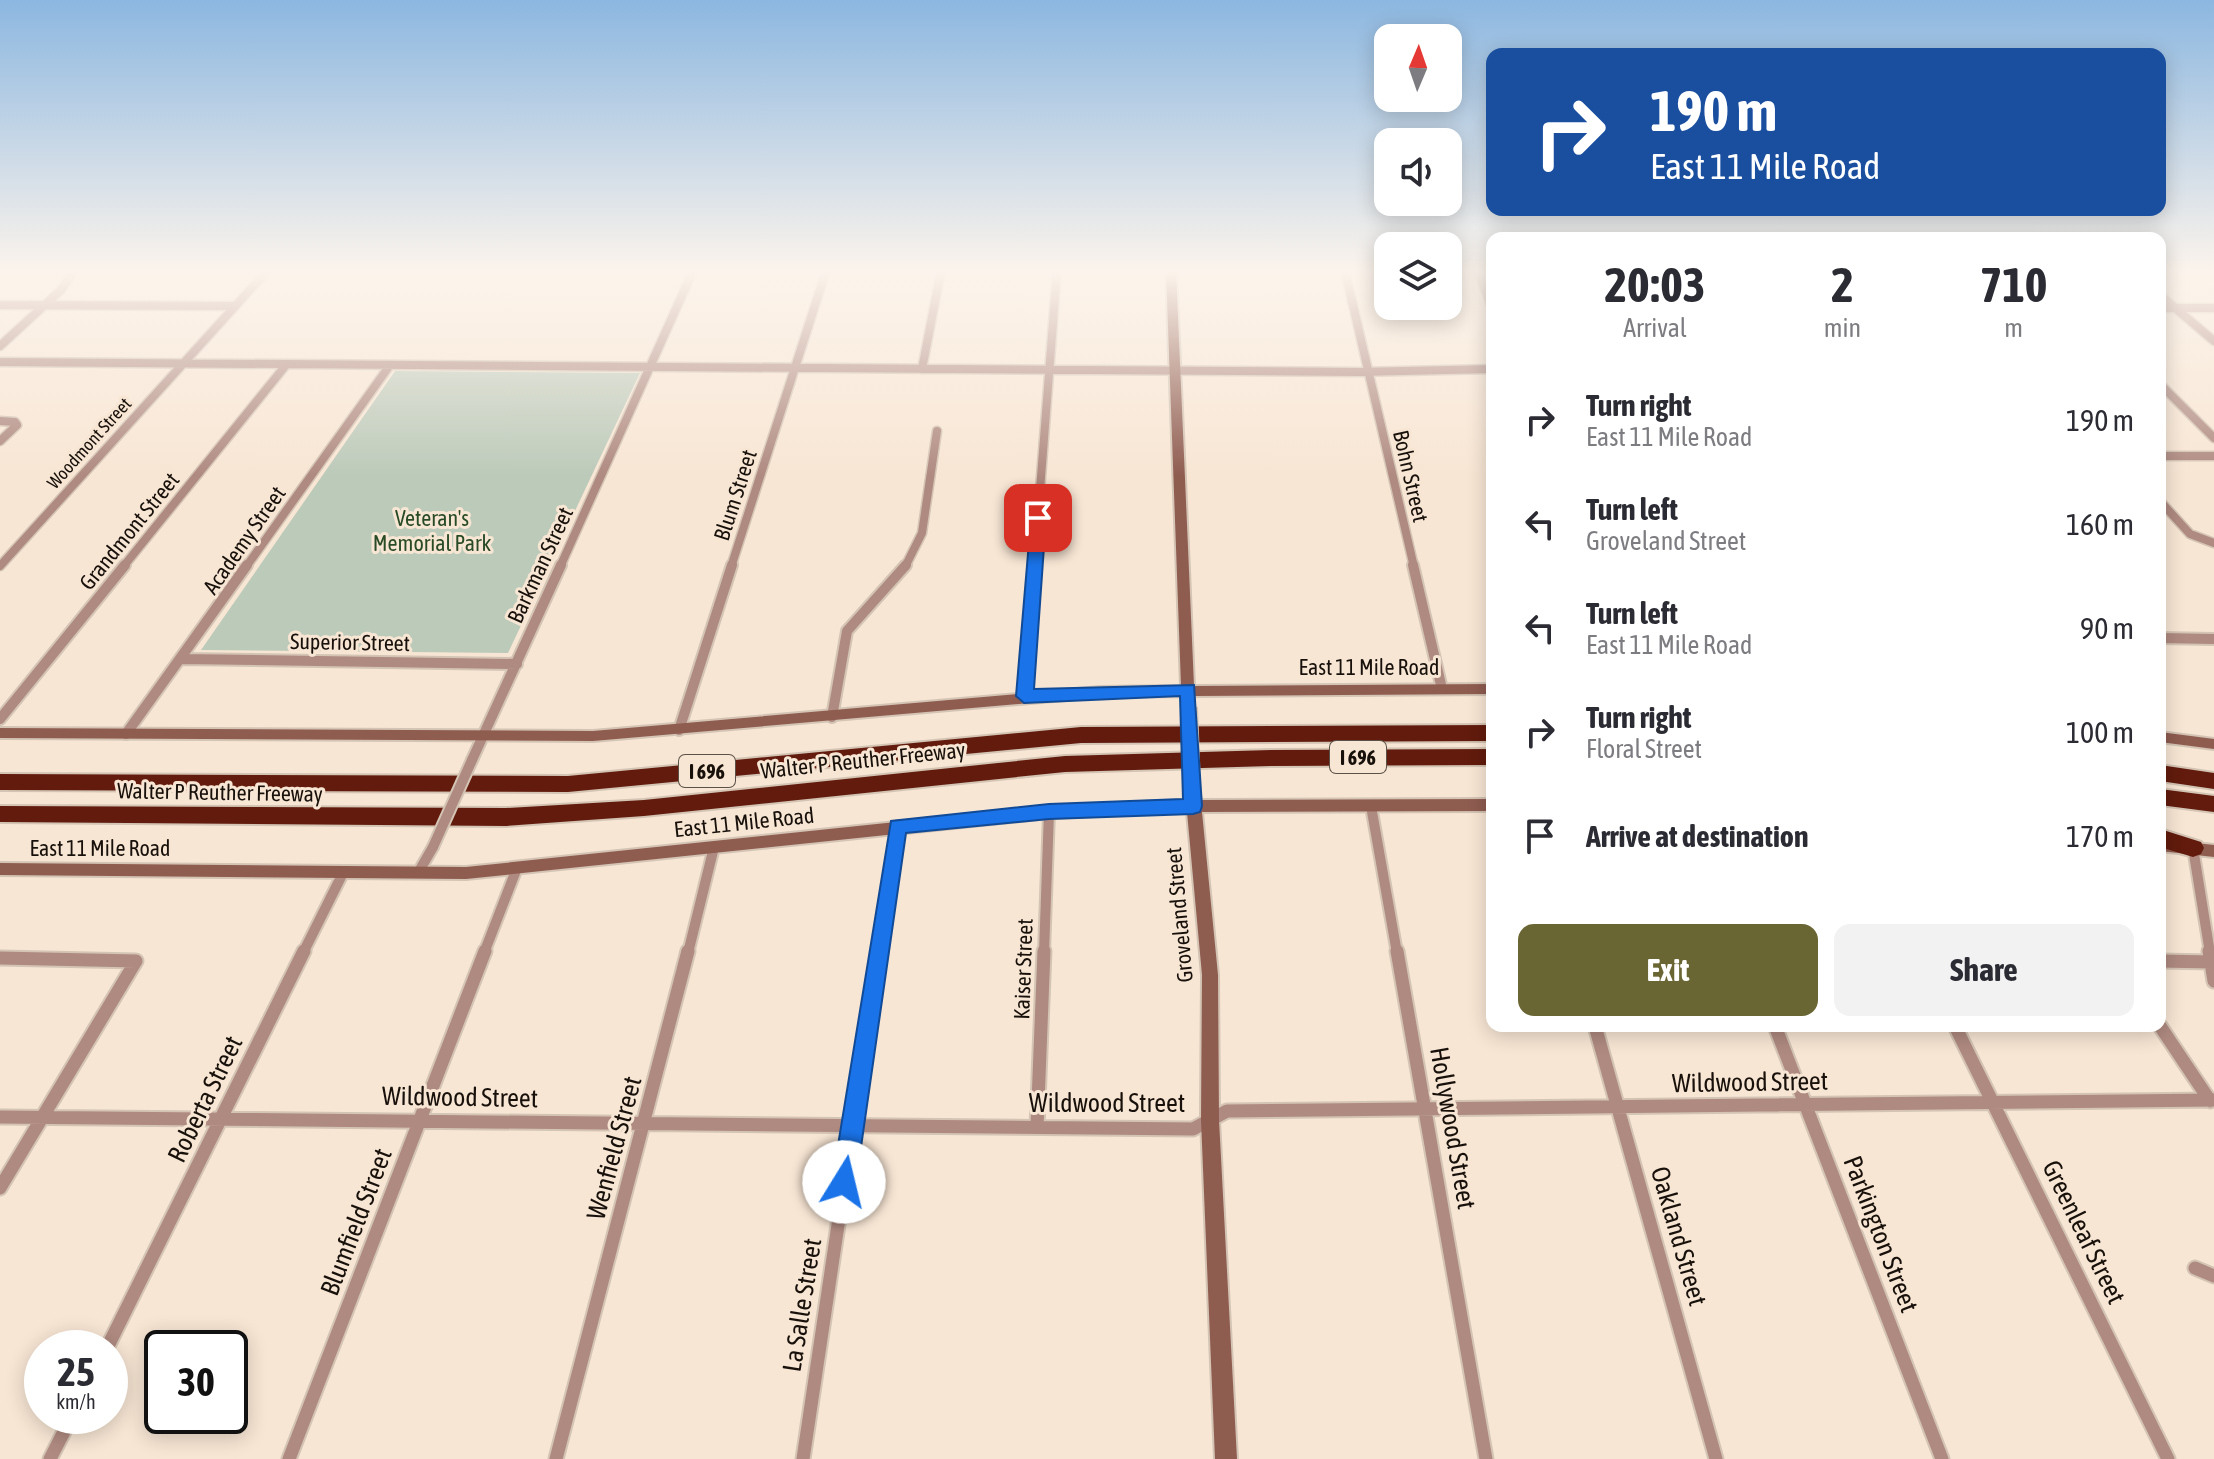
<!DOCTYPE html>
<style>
:root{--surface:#fff;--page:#f2f2f3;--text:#2b2b33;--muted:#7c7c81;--accent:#6a6633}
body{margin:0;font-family:"Asap Condensed",sans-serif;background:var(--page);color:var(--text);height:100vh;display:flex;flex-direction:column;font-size:30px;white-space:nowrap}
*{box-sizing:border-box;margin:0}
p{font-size:26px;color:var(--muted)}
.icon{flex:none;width:44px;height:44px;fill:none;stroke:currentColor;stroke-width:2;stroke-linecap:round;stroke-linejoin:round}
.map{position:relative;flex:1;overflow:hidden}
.side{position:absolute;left:1486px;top:232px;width:680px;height:800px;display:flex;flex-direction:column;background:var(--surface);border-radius:16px;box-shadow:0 4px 20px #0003}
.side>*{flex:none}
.banner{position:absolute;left:1486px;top:48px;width:680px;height:168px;border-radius:16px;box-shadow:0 4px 20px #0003;background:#1a4fa0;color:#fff;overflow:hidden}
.needle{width:52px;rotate:2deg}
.buttons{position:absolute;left:1374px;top:24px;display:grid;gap:16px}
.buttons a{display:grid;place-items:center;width:88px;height:88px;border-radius:16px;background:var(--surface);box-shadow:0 4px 20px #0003;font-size:40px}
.speed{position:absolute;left:24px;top:1330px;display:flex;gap:16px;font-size:40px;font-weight:700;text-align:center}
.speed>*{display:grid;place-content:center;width:104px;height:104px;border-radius:50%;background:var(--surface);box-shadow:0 4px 20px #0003;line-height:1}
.speed small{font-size:20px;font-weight:400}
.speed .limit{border:4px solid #111;border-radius:12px;background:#fff;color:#111}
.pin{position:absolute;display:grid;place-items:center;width:68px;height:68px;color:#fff;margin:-34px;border-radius:16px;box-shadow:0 4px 12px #0006}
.me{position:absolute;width:88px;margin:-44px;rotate:9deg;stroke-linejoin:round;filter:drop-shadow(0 0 6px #0008)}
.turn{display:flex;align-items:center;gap:28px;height:168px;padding:0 32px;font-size:36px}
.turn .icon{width:104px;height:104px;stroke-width:2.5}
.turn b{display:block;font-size:56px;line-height:68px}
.eta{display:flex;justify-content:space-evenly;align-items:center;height:136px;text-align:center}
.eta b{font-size:48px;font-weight:700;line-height:56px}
.cta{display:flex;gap:16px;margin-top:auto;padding:16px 32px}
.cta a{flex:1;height:92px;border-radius:16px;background:var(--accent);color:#fff;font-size:32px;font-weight:700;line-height:92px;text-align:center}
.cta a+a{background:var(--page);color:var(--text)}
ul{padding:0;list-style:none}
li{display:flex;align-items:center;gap:24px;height:104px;padding:0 32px}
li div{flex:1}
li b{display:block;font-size:30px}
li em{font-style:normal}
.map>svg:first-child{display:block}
.green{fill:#bccaba}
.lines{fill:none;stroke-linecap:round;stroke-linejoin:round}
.street-far2-casing{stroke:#d4c4b4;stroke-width:11}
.street-far1-casing{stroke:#d4c4b4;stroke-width:14}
.street-casing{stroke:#d4c4b4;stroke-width:17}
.secondary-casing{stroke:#d4c4b4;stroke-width:4}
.highway-casing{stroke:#d4c4b4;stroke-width:4}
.street-far2{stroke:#af8a81;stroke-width:8}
.street-far1{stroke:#af8a81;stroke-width:10}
.street{stroke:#af8a81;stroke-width:13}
.secondary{fill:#8f5c50;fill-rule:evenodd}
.highway{fill:#621b0c;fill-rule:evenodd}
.street-bridge-casing{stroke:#d4c4b4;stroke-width:14;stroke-linecap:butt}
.secondary-bridge-casing{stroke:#d4c4b4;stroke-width:18;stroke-linecap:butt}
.street-bridge{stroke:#af8a81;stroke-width:10}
.secondary-bridge{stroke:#8f5c50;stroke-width:14}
.route{fill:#1a73e8;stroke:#114b97;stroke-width:2}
.labels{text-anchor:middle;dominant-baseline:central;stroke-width:6;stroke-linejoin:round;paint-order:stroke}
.far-street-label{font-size:18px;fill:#18110b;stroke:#f8e6d4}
.shield{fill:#f8e6d4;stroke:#5b5147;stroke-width:2}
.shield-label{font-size:20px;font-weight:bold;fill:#18110b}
.street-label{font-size:22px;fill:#18110b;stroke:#f8e6d4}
.park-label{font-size:22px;fill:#284b25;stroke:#f8e6d4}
.near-street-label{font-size:26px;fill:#18110b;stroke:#f8e6d4}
</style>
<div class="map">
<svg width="2214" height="1459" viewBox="0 0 2214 1459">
<rect width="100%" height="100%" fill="#f8e6d4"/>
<path class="green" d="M395,371l245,2 -132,280 -307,-3z"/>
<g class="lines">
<g class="street-far2-casing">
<path id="street-far2" d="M1345,271l69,296
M1478,271l14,37
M2160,295l54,46
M0,305l235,1
M2160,308h54
M0,346l61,-56 13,-19
M0,362l1358,10 134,-3
M922,369l19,-98
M2160,384l54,54
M0,421l15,1 2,3 -17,16
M2160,456h54
M2160,501l30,33 24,9
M0,566l267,-295
M123,567l163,-202
M246,567l144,-202
M560,567l133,-296
M731,567l95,-296
M905,567l17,-34 15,-102
M1034,567l23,-296"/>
</g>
<g class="street-far1-casing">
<path id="street-far1" d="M1413,565l29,124
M2160,638l54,1
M182,659l335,5
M1024,696l10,-131
M832,717l15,-86 59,-66
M0,719l125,-154
M679,730l53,-165
M126,734l121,-169
M472,760l89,-195
M1371,806l26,147
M2193,848l17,105
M418,873l15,-26
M303,953l41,-82
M484,953l33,-85
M688,953l26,-106
M879,953l19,-127
M1044,953l5,-141"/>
</g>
<g class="street-casing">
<path id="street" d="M1397,951l89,508
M2209,951l5,30
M0,958l136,3 -136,227
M2160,961l52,1
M1595,1026l121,433
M1775,1026l167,433
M1955,1026l213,433
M2160,1026l50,75
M0,1117l1193,12 34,-18 987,-11
M1037,1127l7,-176
M2195,1268l19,8
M107,1348l197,-397
M50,1459l22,-43
M289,1459l196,-508
M556,1459l132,-508
M803,1459l76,-508"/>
</g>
<g class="secondary-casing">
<path id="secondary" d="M1166,271h10l18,415 298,-2v10l-297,2 -2,6h-10l-2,-6 -81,1 -507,44 -593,-3v-10l593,3 507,-44 81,-1z
M2160,732l54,7v10l-54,-7z
M1192,781l5,2 4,17 291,-1v12l-290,1 16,163 1,145 18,339h-22l-14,-339 1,-145 -15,-163 -138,6 -583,61 -466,-4v-12l466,4 583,-61 137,-6 -1,-13 2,-4z
M2160,839l54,6v12l-54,-6z"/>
</g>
<g class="highway-casing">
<path id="highway" d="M1492,725v16l-411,2 -513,49 -568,-2v-16l568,2 513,-49z
M1492,749v16l-221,1 -206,6 -421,44 -138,10 -506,-4v-16l506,2 138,-8 421,-44 206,-6z
M2160,765l54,8v16l-54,-8z
M2160,789l54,7v16l-54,-7z
M2160,829l41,13 3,6 -3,6 -8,3 -33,-10z"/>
</g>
<use href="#street-far2" class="street-far2"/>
<use href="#street-far1" class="street-far1"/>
<use href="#street" class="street"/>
<use href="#secondary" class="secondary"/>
<use href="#highway" class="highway"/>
<g class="street-bridge-casing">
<path id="street-bridge" d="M433,847l39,-87"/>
</g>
<g class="secondary-bridge-casing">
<path id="secondary-bridge" d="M1189,707l3,80"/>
</g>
<use href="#street-bridge" class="street-bridge"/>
<use href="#secondary-bridge" class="secondary-bridge"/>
</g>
<linearGradient id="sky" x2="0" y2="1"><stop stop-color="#8cb7e0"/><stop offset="0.57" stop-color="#fcf4ec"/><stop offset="1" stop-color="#fcf4ec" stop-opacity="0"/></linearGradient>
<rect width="2214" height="476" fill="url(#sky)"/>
<path class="route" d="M1038,513l8,5 -12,171 160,-4 8,121 -2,6 -7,2 -144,5 -143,14 -50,349 -3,8 -9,4 -8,-4 -4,-8 59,-361 158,-17 134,-5 -3,-103 -156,7 -8,-7 15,-178z"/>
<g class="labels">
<g class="far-street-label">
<text transform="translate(89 443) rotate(-48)">Woodmont Street</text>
</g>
<g class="shield">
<rect x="1330" y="741" width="56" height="32" rx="6"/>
<rect x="679" y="755" width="56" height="32" rx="6"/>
</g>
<g class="shield-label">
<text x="1358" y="757">I 696</text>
<text x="707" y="771">I 696</text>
</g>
<g class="street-label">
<text transform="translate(1411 476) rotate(77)">Bohn Street</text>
<text transform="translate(735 495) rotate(-72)">Blum Street</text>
<text transform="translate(129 531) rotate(-51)">Grandmont Street</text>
<text transform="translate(244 540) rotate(-55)">Academy Street</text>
<text transform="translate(540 565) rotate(-65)">Barkman Street</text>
<text transform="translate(350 642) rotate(1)">Superior Street</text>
<text x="1369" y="667">East 11 Mile Road</text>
<text transform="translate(863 760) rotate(-6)">Walter P Reuther Freeway</text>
<text transform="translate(220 792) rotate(1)">Walter P Reuther Freeway</text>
<text transform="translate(744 822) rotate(-6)">East 11 Mile Road</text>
<text x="100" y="848">East 11 Mile Road</text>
<text transform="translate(1179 915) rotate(-95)">Groveland Street</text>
<text transform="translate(1023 969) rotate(-88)">Kaiser Street</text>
</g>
<g class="park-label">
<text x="432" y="518">Veteran's<tspan x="432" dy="25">Memorial Park</tspan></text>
</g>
<g class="near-street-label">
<text transform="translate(1750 1082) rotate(-1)">Wildwood Street</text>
<text transform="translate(460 1097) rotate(1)">Wildwood Street</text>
<text transform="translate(205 1099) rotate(-64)">Roberta Street</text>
<text x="1107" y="1103">Wildwood Street</text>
<text transform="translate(1453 1128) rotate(80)">Hollywood Street</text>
<text transform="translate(614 1148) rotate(-75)">Wenfield Street</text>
<text transform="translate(356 1222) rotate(-69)">Blumfield Street</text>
<text transform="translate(2084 1232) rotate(64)">Greenleaf Street</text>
<text transform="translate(1881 1234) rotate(69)">Parkington Street</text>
<text transform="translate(1679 1236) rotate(74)">Oakland Street</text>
<text transform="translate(802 1305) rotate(-81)">La Salle Street</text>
</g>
</g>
</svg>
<div class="buttons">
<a><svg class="needle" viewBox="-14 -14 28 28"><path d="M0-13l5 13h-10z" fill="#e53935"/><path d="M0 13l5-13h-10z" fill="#7c7c81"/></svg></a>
<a><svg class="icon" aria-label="sound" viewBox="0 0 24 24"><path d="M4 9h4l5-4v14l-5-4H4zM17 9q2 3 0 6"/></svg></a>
<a><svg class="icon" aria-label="layers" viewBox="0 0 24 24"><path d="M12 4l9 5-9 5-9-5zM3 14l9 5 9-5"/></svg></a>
</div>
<div class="speed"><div>25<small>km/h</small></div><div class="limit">30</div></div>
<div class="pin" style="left:1038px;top:518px;background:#d93025"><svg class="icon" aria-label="arrive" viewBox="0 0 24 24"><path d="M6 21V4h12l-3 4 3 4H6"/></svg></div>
<svg class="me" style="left:844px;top:1182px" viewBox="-20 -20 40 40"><circle r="19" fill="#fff"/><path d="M0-13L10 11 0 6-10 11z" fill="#1a73e8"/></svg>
<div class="banner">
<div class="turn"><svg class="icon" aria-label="right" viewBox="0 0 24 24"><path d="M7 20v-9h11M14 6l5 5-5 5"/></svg><div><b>190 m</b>East 11 Mile Road</div></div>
</div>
<section class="side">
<div class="eta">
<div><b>20:03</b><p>Arrival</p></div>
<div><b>2</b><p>min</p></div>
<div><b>710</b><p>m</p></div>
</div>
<ul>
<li><svg class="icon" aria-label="right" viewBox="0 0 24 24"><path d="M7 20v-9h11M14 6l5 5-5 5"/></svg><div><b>Turn right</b><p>East 11 Mile Road</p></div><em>190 m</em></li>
<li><svg class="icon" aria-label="left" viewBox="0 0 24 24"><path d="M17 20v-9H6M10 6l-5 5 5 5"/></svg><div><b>Turn left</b><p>Groveland Street</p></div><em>160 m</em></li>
<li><svg class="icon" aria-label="left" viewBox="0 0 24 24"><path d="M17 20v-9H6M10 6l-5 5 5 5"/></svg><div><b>Turn left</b><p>East 11 Mile Road</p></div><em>90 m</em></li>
<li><svg class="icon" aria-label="right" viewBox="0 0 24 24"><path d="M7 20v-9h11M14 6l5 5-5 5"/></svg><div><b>Turn right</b><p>Floral Street</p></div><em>100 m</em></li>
<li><svg class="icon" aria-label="arrive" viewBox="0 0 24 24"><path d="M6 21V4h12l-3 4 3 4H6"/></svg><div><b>Arrive at destination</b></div><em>170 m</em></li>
</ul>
<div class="cta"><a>Exit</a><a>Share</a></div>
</section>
</div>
